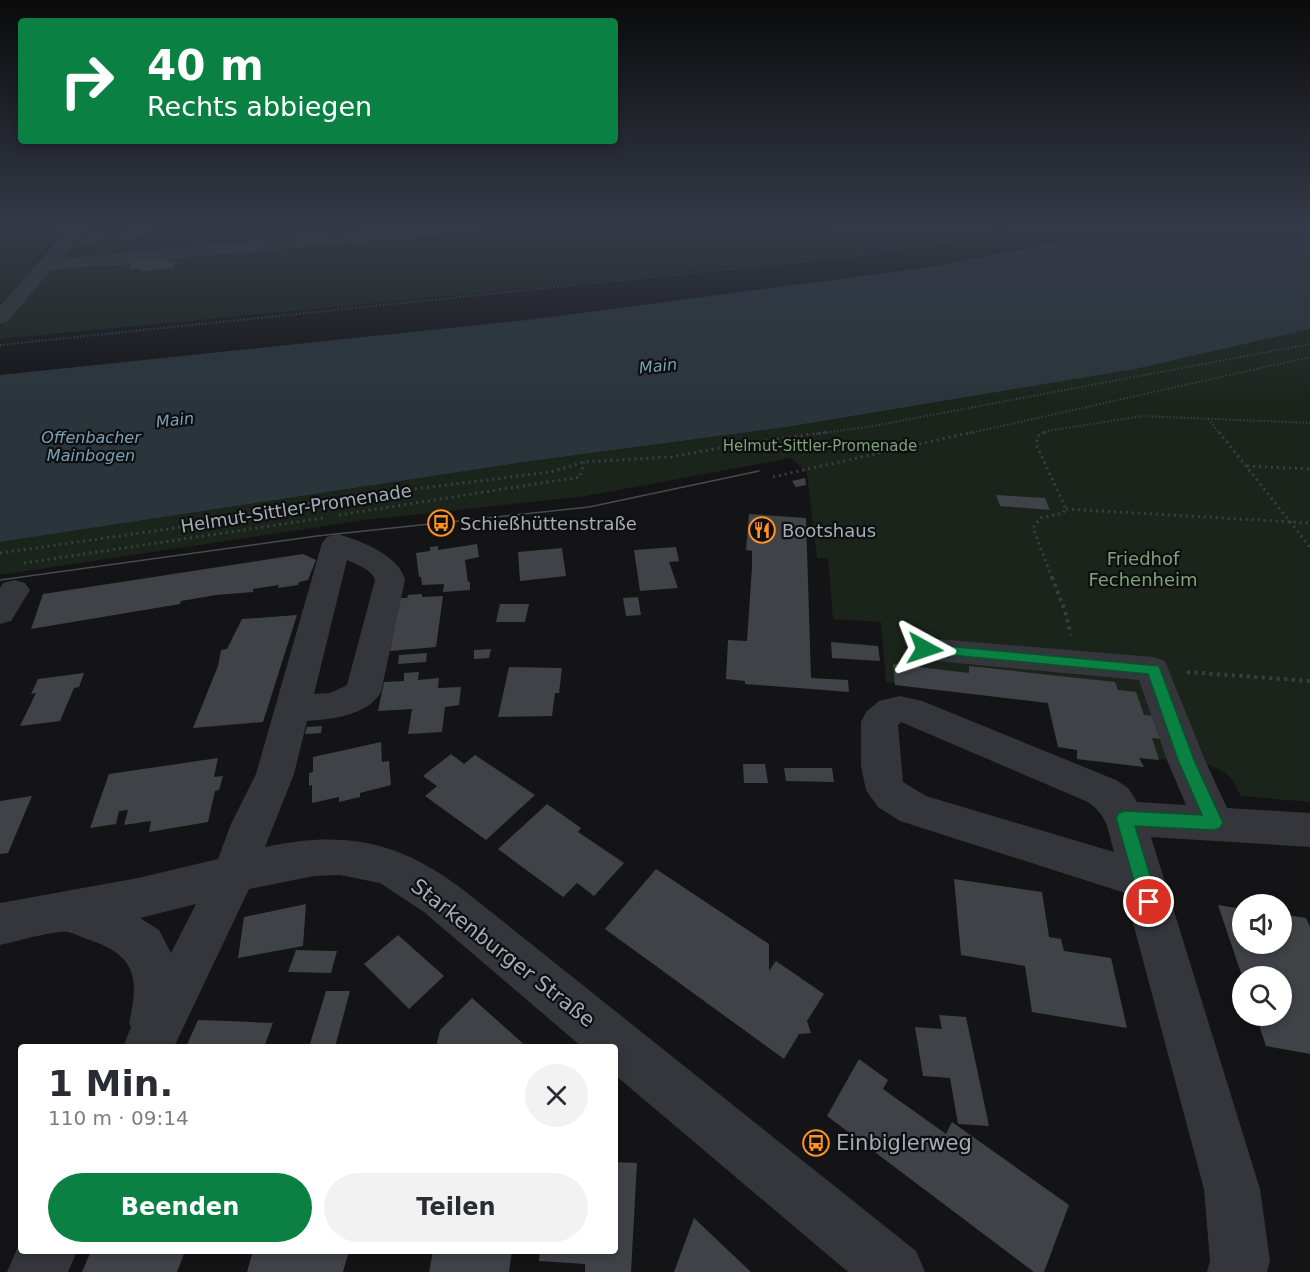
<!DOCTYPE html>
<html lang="de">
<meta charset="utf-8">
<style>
:root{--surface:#fff;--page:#f2f2f3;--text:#2b2b33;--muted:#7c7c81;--accent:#0b8043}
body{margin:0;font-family:"DejaVu Sans",sans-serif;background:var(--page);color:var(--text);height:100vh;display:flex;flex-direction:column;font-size:22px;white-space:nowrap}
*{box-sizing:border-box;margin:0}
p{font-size:20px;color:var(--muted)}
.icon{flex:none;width:33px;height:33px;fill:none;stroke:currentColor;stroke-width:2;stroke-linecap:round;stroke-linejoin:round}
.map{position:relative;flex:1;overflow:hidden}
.details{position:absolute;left:18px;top:1044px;width:600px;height:210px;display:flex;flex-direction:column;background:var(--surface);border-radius:6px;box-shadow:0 3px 9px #0003}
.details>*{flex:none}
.hud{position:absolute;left:18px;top:18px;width:600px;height:126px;border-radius:6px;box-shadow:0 3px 9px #0003;background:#0b8043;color:#fff;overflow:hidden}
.buttons{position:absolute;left:1232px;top:894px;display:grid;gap:12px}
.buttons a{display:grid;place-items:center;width:60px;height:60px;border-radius:50%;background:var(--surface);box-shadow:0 3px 9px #0003;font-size:30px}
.pin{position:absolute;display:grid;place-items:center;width:51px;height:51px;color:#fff;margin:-26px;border:3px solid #fff;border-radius:50%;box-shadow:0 2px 6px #0007}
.me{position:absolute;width:66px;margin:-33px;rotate:95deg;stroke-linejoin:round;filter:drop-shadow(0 0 4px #0008)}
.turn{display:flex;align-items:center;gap:21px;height:126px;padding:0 30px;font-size:27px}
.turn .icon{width:78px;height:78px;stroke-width:2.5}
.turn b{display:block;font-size:42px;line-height:51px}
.round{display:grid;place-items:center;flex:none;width:63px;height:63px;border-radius:32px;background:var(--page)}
.overview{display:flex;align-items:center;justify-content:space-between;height:102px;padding:0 30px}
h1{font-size:36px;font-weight:800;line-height:45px}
.action{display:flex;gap:12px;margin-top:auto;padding:12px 30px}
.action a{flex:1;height:69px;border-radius:36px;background:var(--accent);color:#fff;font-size:24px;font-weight:800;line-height:69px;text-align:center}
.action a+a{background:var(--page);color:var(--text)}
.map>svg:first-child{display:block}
.green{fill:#1b241b}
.water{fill:#29353b}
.building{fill:#3f4246}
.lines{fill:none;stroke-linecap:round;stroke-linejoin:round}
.path-far2{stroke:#3a3e42;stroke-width:2;stroke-dasharray:1.5 2;stroke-linecap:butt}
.path-far1{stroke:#3a3e42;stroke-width:3;stroke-dasharray:2 4;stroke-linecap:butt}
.path{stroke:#3a3e42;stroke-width:4;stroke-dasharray:3 4.5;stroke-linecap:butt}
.minor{fill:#34363b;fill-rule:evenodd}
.tram{stroke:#474b50;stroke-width:1.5}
.route{fill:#0b8043;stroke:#07532c;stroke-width:1.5}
.labels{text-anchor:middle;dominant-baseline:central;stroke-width:4.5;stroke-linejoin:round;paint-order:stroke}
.far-park-label{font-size:15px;fill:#7da479;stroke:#0f0f11}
.far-water-label{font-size:16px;font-style:italic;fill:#77a2b6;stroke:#0f0f11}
.street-label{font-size:18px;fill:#a4adb7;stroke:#0f0f11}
.poi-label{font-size:18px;fill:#a4adb7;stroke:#0f0f11;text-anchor:start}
.park-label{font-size:18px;fill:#7da479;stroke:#0f0f11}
.near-street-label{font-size:21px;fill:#a4adb7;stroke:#0f0f11}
.near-poi-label{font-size:21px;fill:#a4adb7;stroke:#0f0f11;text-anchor:start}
</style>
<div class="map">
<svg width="1310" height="1272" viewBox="0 0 1310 1272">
<rect width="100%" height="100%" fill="#141416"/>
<path class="green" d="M0,226h65l-40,41 14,1 -39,40z
M86,226h375l-395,33 -3,-3z
M498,226h333l37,26 -317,34 -551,53v-13l49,-56 14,-4z
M1310,329v473l-69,-6c-3,-5 -6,-12 -9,-17 -22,-24 -63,-17 -92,-21l4,9 -67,-8v-9l-19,-3 -11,-44 -161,-21 -5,-60 -48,-3 -5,-61h-11l-10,-85 -16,-15 -205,38 -221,24 -365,55v-33l524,-80 262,-35 350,-58z"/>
<path class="water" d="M1146,226h164v103l-174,40 -350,58 -262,35 -524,80v-167l536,-56 387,-51z"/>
<path class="building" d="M152,230l-2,3 -11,1 -3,4 -18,2 3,-4 13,-5z
M108,234l-12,8 -17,1 3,-4 10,-1 2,-3z
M167,258l-1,3 10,-1 -3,8 -33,3 1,-3 -12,1 2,-5 -23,2 2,-3z
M805,478l1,7 -10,2 -4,-6z
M996,495l49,3 5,12 -50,-4z
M749,514l57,4 5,160 37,2 1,12 -104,-8v-3l-19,-2 2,-39 19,1 5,-74v-16l-6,-1z
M477,544l2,13 -14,3 3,22h2v8l-27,2 1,-8 -22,1 -1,-8h-2l-3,-24 14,-2v-4l8,-1v4z
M676,547l3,14 -10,1 9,26 -38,3 -6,-41z
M562,548l4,28 -46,5 -2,-29z
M303,554l13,6 -8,20 -9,2 -1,3 -20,3 1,-3 -26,4v3l-37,3 -35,6 -1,3 -149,25 12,-35z
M422,594v3l21,-1 -7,51 -46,4 9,-53h8l1,-3z
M638,597l3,18 -15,1 -3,-18z
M500,604h29l-4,18h-29z
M297,615l-34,107 -70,6 25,-62 3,-16 6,-1 15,-30z
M831,642l47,4 2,15 -48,-3z
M491,649l-2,9 -15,1v-9z
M427,653l-1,9 -28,2 1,-9z
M893,664l76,9v-7l146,16 3,8 18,2 8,23 9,1 8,23 -9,-1 7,22 -20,-2 5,9 -67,-8v-9l-19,-3 -10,-44 -153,-18z
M509,667l53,1 -3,25h-4l-3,23 -54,1z
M419,672l-1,8 21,-2 -1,10 23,-1 -2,18 -14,2 -3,25 -34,2 4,-25 -34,2 6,-29 20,-1v-8z
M84,673l-5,14 -5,1 -14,33 -40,5 16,-33 -5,1 7,-15z
M322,726l-1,7 -16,1 2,-7z
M381,742l1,20 7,-1 2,24 -31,8v4l-21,5v-5l-27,6v-18l-3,1v-13l4,-1v-15z
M451,754l13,10 11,-9 60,40 -49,45 -61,-44 12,-10 -14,-10z
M218,758l-4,19 9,-1 -4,14 -4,1 -7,31 -59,10 2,-11 -27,4 4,-15 -9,1 -3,13 -26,4 19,-54z
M743,764h22l3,19h-24z
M784,768h48l2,14 -48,-1z
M32,796l-24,57 -8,1v-53z
M547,804l34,24 -3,4 46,31 -30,33 -17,-13 -14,14 -65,-48z
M656,869l113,75v27l7,-10 48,33 -17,27 4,12 -12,1 -15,25 -179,-130z
M954,879l88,13 7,45 12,2 3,12 47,7 16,70 -95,-16 -7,-46 -64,-11z
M306,904l-3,42 -65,12 6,-41z
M1218,905l24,4v35h39v-30l25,4 4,9v127l-44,-8 -10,-30h25v-40h-39z
M398,935l46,41 -35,33 -45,-45z
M296,950l41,1 -6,22 -43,-1z
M326,991h24l-15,56h-26z
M472,998l55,49h-91l4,-17z
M939,1015l27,2 23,109 -31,-2 -8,-46 -27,-2 -8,-49 27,2z
M198,1020l31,1 44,2 -9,24h-78z
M859,1059l29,21 -5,9 63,45 6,-12 117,83 -25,67h-10l-207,-156z
M615,1162l22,1 -6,109h-46v-8l-46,-3 1,-10h75z
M694,1218l57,54h-77z
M91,1251h94l-8,21h-95z
M253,1251h96l-6,21h-96z
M433,1251h79l-3,21h-80z"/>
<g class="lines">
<path class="path-far2" d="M0,345l871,-91 158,-28
M1208,419l12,15
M816,434l57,-8 437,-82
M966,434l344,-77
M1042,434l5,-3 96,-15 167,7"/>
<path class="path-far1" d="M1045,432l-7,4 -2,8 30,65 -3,4 -23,5 -7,10 19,50
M1219,432l91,115
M1247,466l63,3
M773,477l200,-45
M1066,509l244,14
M339,515l241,-38 4,-15
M0,553l175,-25 146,-27 229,-29 34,-10 87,-5 70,-13 86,-12
M24,563l299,-45"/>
<path class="path" d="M1052,577l13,34 6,24
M1187,672l123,9"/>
<path class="minor" d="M71,226h16l-26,33 361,-33h63l-7,5 -427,39 -44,52 -7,2v-18z
M337,534c23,6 63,22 68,46l-24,112c-14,24 -49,27 -74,29l-13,53 -29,73c81,-17 135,-6 201,45l450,359 9,21h-77l-233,-197v-28h-33l-158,-135 -44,-29 -40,-8 -26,1 -65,13 -75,158h-51l8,-20 -2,-4c10,-44 8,-67 -39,-83 -7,-2 -14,-6 -22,-8 -13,-2 -53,10 -68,13v-42l138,-25 80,-19 13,-35 25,-50 66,-231 5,-6zM347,560c10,5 25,9 28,20l-28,105 -17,8 -16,1zM196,904l-25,49 -12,-23 -19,-12z
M14,580l11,3 5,7 -19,31 -11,3v-36l3,-5z
M925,638l228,19 12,4 40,99 22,48 83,5v34l-159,-10 109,352 10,72 -3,11h-60l3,-11 -6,-72 -79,-296 -225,-72 -22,-14 -12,-17 -5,-24v-44l5,-10 13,-11 21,-5 22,5 194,79 12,8 9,14 49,3 -19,-45 -28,-80 -214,-20 -12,-3 -5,-8 5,-8zM901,722l187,80c20,14 20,28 26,50l-188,-56 -23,-14 -5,-57z
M21,1240v11h56l-9,21h-61z"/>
<path class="tram" d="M0,580l317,-44 272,-29 170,-36"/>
</g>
<linearGradient id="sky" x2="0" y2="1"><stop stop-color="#0b0b0c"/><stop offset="0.56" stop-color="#343a47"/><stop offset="1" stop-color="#343a47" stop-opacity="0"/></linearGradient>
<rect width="1310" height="404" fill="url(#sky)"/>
<path class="route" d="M925,644l234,22 35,94 29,63 -3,5 -6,2 -79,-4 23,76 -3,6 -6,3 -6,-3 -3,-6 -24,-84 3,-5 6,-2 77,4 -24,-55 -30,-86 -228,-22 -2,-3z"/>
<defs>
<g id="bus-ring" transform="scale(1.35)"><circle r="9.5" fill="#0f0f11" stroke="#ff9322" stroke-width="1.5"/><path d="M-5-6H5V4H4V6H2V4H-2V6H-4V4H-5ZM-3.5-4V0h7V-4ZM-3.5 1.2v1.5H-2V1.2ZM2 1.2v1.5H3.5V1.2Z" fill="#ff9322"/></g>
<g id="restaurant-ring" transform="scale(1.35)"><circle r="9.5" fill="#0f0f11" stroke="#ff9322" stroke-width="1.5"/><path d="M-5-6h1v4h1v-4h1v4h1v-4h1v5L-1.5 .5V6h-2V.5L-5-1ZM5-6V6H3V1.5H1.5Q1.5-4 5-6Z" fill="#ff9322"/></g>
</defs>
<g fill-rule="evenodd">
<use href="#bus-ring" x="441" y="523"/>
<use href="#restaurant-ring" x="762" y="530"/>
<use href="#bus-ring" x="816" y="1143"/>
</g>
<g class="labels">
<g class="far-park-label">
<text x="820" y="446">Helmut-Sittler-Promenade</text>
</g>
<g class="far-water-label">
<text transform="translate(658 366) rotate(-6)">Main</text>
<text transform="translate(175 420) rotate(-6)">Main</text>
<text x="91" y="437">Offenbacher<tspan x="91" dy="18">Mainbogen</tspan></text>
</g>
<g class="street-label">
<text transform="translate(296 508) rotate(-9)">Helmut-Sittler-Promenade</text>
</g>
<g class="poi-label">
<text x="460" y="523">Schießhüttenstraße</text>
<text x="782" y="530">Bootshaus</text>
</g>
<g class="park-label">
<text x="1143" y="558">Friedhof<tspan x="1143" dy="21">Fechenheim</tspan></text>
</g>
<g class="near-street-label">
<text transform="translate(503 953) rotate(38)">Starkenburger Straße</text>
</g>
<g class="near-poi-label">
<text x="836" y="1143">Einbiglerweg</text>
</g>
</g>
</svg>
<div class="buttons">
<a><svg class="icon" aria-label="sound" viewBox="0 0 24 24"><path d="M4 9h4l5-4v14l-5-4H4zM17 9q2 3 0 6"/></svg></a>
<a><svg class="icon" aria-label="search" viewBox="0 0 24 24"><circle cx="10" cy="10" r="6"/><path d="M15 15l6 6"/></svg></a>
</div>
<div class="pin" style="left:1149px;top:902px;background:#d93025"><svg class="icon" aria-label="arrive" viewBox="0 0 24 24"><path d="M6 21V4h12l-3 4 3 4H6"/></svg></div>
<svg class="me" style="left:925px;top:649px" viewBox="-20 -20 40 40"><path d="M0-17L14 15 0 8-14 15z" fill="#0b8043" stroke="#fff" stroke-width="4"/></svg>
<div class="hud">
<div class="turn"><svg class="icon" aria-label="right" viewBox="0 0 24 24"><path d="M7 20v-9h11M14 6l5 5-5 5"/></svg><div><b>40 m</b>Rechts abbiegen</div></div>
</div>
<section class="details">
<div class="overview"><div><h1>1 Min.</h1><p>110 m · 09:14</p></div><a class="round"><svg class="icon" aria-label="close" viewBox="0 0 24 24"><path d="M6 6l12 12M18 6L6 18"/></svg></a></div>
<div class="action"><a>Beenden</a><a>Teilen</a></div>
</section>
</div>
